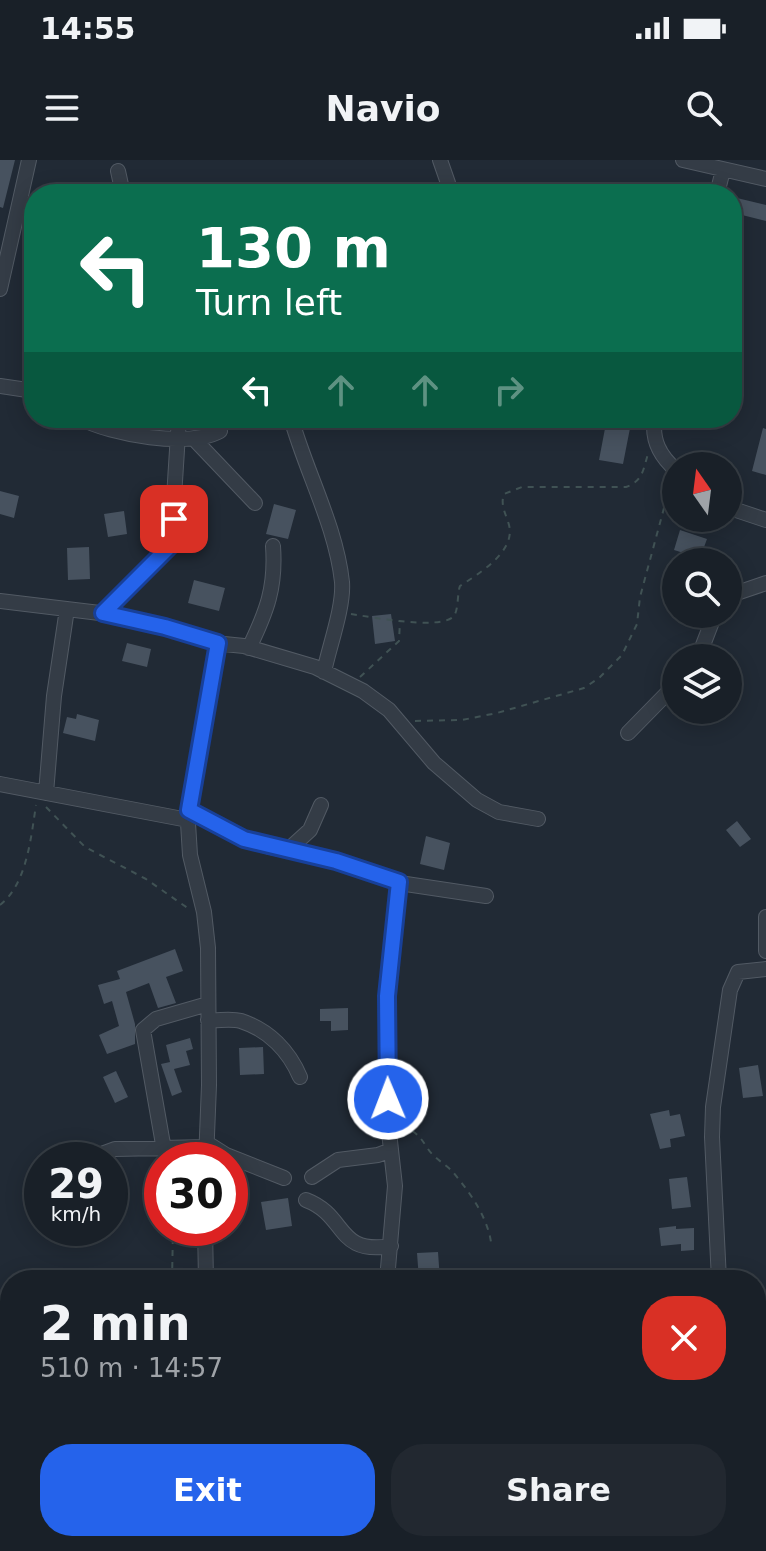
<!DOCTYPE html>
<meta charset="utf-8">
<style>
:root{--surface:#192028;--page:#222830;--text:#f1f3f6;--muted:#9fa3a8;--line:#373e45;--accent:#2563eb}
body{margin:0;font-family:"DejaVu Sans",sans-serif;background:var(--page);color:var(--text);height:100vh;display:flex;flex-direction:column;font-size:30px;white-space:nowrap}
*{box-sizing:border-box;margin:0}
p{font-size:26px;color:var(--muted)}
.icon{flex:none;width:44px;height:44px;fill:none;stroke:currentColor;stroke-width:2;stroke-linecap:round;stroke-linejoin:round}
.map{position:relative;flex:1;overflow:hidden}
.drawer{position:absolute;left:0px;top:1110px;width:766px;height:282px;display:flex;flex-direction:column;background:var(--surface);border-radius:32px 32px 0 0;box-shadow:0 4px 20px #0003,0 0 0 2px var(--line)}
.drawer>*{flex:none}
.hud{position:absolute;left:24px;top:24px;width:718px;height:244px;border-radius:32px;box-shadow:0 4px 20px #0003,0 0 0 2px var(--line);background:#0b6e4f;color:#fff;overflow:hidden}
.needle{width:52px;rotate:346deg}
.fabs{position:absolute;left:662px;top:292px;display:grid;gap:16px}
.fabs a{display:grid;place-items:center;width:80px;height:80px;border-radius:50%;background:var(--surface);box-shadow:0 4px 20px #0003,0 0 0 2px var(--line);font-size:40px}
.speed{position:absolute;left:24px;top:982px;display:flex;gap:16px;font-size:40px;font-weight:700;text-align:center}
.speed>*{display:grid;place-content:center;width:104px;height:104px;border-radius:50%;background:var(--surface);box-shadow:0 4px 20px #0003,0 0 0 2px var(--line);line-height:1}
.speed small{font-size:20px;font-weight:400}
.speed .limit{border:12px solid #d22;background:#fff;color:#111}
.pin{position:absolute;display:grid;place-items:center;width:68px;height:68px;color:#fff;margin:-34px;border-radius:16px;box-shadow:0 4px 12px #0006}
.me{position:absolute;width:88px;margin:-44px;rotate:359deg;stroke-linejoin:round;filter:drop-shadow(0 0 6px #0008)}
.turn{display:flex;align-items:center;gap:28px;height:168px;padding:0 40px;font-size:36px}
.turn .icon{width:104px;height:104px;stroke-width:2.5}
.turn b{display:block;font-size:56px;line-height:68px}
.lanes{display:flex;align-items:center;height:76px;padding:0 40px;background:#0003;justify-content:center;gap:40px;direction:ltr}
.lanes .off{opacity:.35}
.round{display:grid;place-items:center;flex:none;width:84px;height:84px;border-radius:32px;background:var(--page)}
.overview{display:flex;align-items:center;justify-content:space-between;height:136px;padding:0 40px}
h1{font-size:48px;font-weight:700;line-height:60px}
.button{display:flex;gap:16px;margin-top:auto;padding:16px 40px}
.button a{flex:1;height:92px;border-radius:32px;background:var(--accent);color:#fff;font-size:32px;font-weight:700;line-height:92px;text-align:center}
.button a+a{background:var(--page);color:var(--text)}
.status{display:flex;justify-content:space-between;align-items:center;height:56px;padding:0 40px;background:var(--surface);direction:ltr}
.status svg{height:22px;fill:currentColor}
header{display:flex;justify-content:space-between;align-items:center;height:104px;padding:0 40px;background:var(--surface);font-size:36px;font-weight:700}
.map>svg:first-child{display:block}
.building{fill:#47525f}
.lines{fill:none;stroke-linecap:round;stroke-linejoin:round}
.minor-casing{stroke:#525a64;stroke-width:16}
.path{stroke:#405254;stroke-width:2;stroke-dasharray:6 6;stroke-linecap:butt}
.minor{stroke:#343c46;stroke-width:14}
.route-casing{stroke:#184099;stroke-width:20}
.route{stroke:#2563eb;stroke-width:14}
</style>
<div class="status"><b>14:55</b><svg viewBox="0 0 49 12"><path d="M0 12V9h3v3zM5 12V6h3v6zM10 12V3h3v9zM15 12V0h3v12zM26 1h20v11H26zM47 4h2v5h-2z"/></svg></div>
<header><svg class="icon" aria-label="menu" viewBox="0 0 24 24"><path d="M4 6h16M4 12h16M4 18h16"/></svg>Navio<svg class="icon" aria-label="search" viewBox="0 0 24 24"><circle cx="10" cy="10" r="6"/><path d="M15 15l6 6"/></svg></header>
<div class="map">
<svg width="766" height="1391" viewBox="0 0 766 1391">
<rect width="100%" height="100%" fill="#212a35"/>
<path class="building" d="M0,0h15l-12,48 -3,-1z
M737,38l29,7v16l-32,-8z
M607,258h25l-9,46 -24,-4z
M763,268l3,1v46l-14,-4z
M0,331l19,5 -5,22 -14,-4z
M274,344l22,6 -8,29 -22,-5z
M124,351l3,23 -19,3 -4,-23z
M680,370l27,9 -7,19 -26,-8z
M89,387l1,32 -22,1 -1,-32z
M194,420l31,8 -6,23 -31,-8z
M391,454l4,27 -20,3 -3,-28z
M127,483l24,6 -4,18 -25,-6z
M77,554l22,6 -4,21 -32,-8 4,-16 9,2z
M737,661l14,18 -11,8 -14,-17z
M426,676l24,7 -6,27 -24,-6z
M175,789l8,22 -17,6 10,26 -18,5 -9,-25 -23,9 9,32v20l-28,10 -8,-19 20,-9 -7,-25 -8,3 -6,-19 22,-6 -3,-8z
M348,848v22l-17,1v-10h-11v-12z
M190,878l3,11 -7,2 4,14 -16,4 8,23 -10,4 -11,-32 9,-2 -4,-17z
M263,887l1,27 -24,1 -1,-27z
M758,905l5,31 -20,2 -4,-30z
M116,911l12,26 -13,6 -12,-26z
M669,950l1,6 10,-2 5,22 -15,3 1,8 -11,2 -10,-35z
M687,1017l4,30 -19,2 -3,-30z
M288,1038l4,28 -26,4 -5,-28z
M676,1066v3l18,-1v22l-13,1v-7l-20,2 -2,-18z
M438,1092l2,28h-21l-2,-27z"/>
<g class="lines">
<g class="minor-casing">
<path id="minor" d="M440,0l8,23
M683,0l83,19
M118,11l5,23
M717,34l6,-24
M0,129l29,-129
M0,226l34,5
M80,258c32,17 108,30 140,13
M291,258c15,54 45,108 51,164 2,25 -13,65 -18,90
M655,258c-4,22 5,38 21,52
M194,279l61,64
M728,344l8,6 30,10
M728,436l38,-13
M0,441l108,13 57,13 49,16 30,3 71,21 48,24 26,19 45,53 43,37 22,12 39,7
M103,453l68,-68 8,-127
M249,488c18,-37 27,-61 24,-102
M698,498l17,-44
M628,573l48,-49
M0,624l188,36
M46,633l8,-97 13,-87
M189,650l55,29 26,8 66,14 70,23 80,12
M288,690l22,-20 11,-25
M766,757v34
M208,860c10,1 23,-2 33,1 28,9 48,30 59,56
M207,983l19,12 58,23
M164,990l-21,-120 13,-11 52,-15
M85,1000l30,-11 92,-2
M206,1000l3,-75 -1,-137 -4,-36 -14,-57 -2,-32 30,-180
M312,1017l26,-17 40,-5 13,-5
M306,1040c42,16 29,55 85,46
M205,1068l1,52
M387,1120l8,-94 -7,-63 -1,-127 12,-114
M719,1120l-7,-143 1,-30 17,-117 8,-18 28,-3
M0,1209l10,24
M0,1325l10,-21"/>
</g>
<path class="path" d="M351,454c20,3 87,16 102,3 6,-6 4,-24 7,-31 18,-12 56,-34 49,-61 -3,-11 -9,-20 -5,-31l18,-7h104c17,-6 17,-17 22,-33
M360,517l39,-36 1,-20
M415,561l47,-1 35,-7 87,-25 15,-10 23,-23 15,-31 3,-27 31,-115
M46,647l39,40 61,32 43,30
M0,745c27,-21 31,-68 36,-100
M401,967c16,4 19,10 27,22 6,9 17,15 24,22 17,20 35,45 39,71
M733,1110l10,10
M172,1120l1,-50
M756,1131l10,5"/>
<use href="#minor" class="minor"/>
</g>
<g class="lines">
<g class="route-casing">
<path id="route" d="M174,359l-3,26 -68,68 62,14 53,16 -29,167 55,29 92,22 63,21 -12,114 1,103"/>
</g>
<use href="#route" class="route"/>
</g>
</svg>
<div class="fabs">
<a><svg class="needle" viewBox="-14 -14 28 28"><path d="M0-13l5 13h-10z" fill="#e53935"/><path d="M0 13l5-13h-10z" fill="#9fa3a8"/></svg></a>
<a><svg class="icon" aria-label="search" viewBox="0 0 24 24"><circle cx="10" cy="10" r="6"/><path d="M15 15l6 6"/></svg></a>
<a><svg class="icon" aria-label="layers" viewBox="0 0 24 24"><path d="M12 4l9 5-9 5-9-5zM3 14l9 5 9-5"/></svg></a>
</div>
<div class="speed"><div>29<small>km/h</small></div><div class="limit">30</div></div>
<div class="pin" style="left:174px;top:359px;background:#d93025"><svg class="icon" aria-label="arrive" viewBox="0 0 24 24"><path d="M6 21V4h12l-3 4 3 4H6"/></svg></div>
<svg class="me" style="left:388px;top:939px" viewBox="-20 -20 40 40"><circle r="17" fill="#2563eb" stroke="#fff" stroke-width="3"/><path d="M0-11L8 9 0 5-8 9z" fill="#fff"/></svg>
<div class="hud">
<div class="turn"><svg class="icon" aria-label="left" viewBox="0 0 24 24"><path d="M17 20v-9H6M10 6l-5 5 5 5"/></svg><div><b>130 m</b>Turn left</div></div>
<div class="lanes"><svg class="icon" aria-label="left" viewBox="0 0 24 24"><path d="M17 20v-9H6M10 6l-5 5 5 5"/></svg><svg class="icon off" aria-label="ahead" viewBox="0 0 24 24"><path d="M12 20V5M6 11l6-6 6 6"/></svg><svg class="icon off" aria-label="ahead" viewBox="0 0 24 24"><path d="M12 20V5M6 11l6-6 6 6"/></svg><svg class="icon off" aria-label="right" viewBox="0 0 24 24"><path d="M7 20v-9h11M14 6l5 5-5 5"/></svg></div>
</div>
<section class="drawer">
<div class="overview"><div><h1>2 min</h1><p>510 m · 14:57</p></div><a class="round" style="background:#d93025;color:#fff"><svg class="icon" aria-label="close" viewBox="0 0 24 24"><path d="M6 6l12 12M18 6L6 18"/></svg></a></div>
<div class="button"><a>Exit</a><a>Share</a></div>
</section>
</div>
